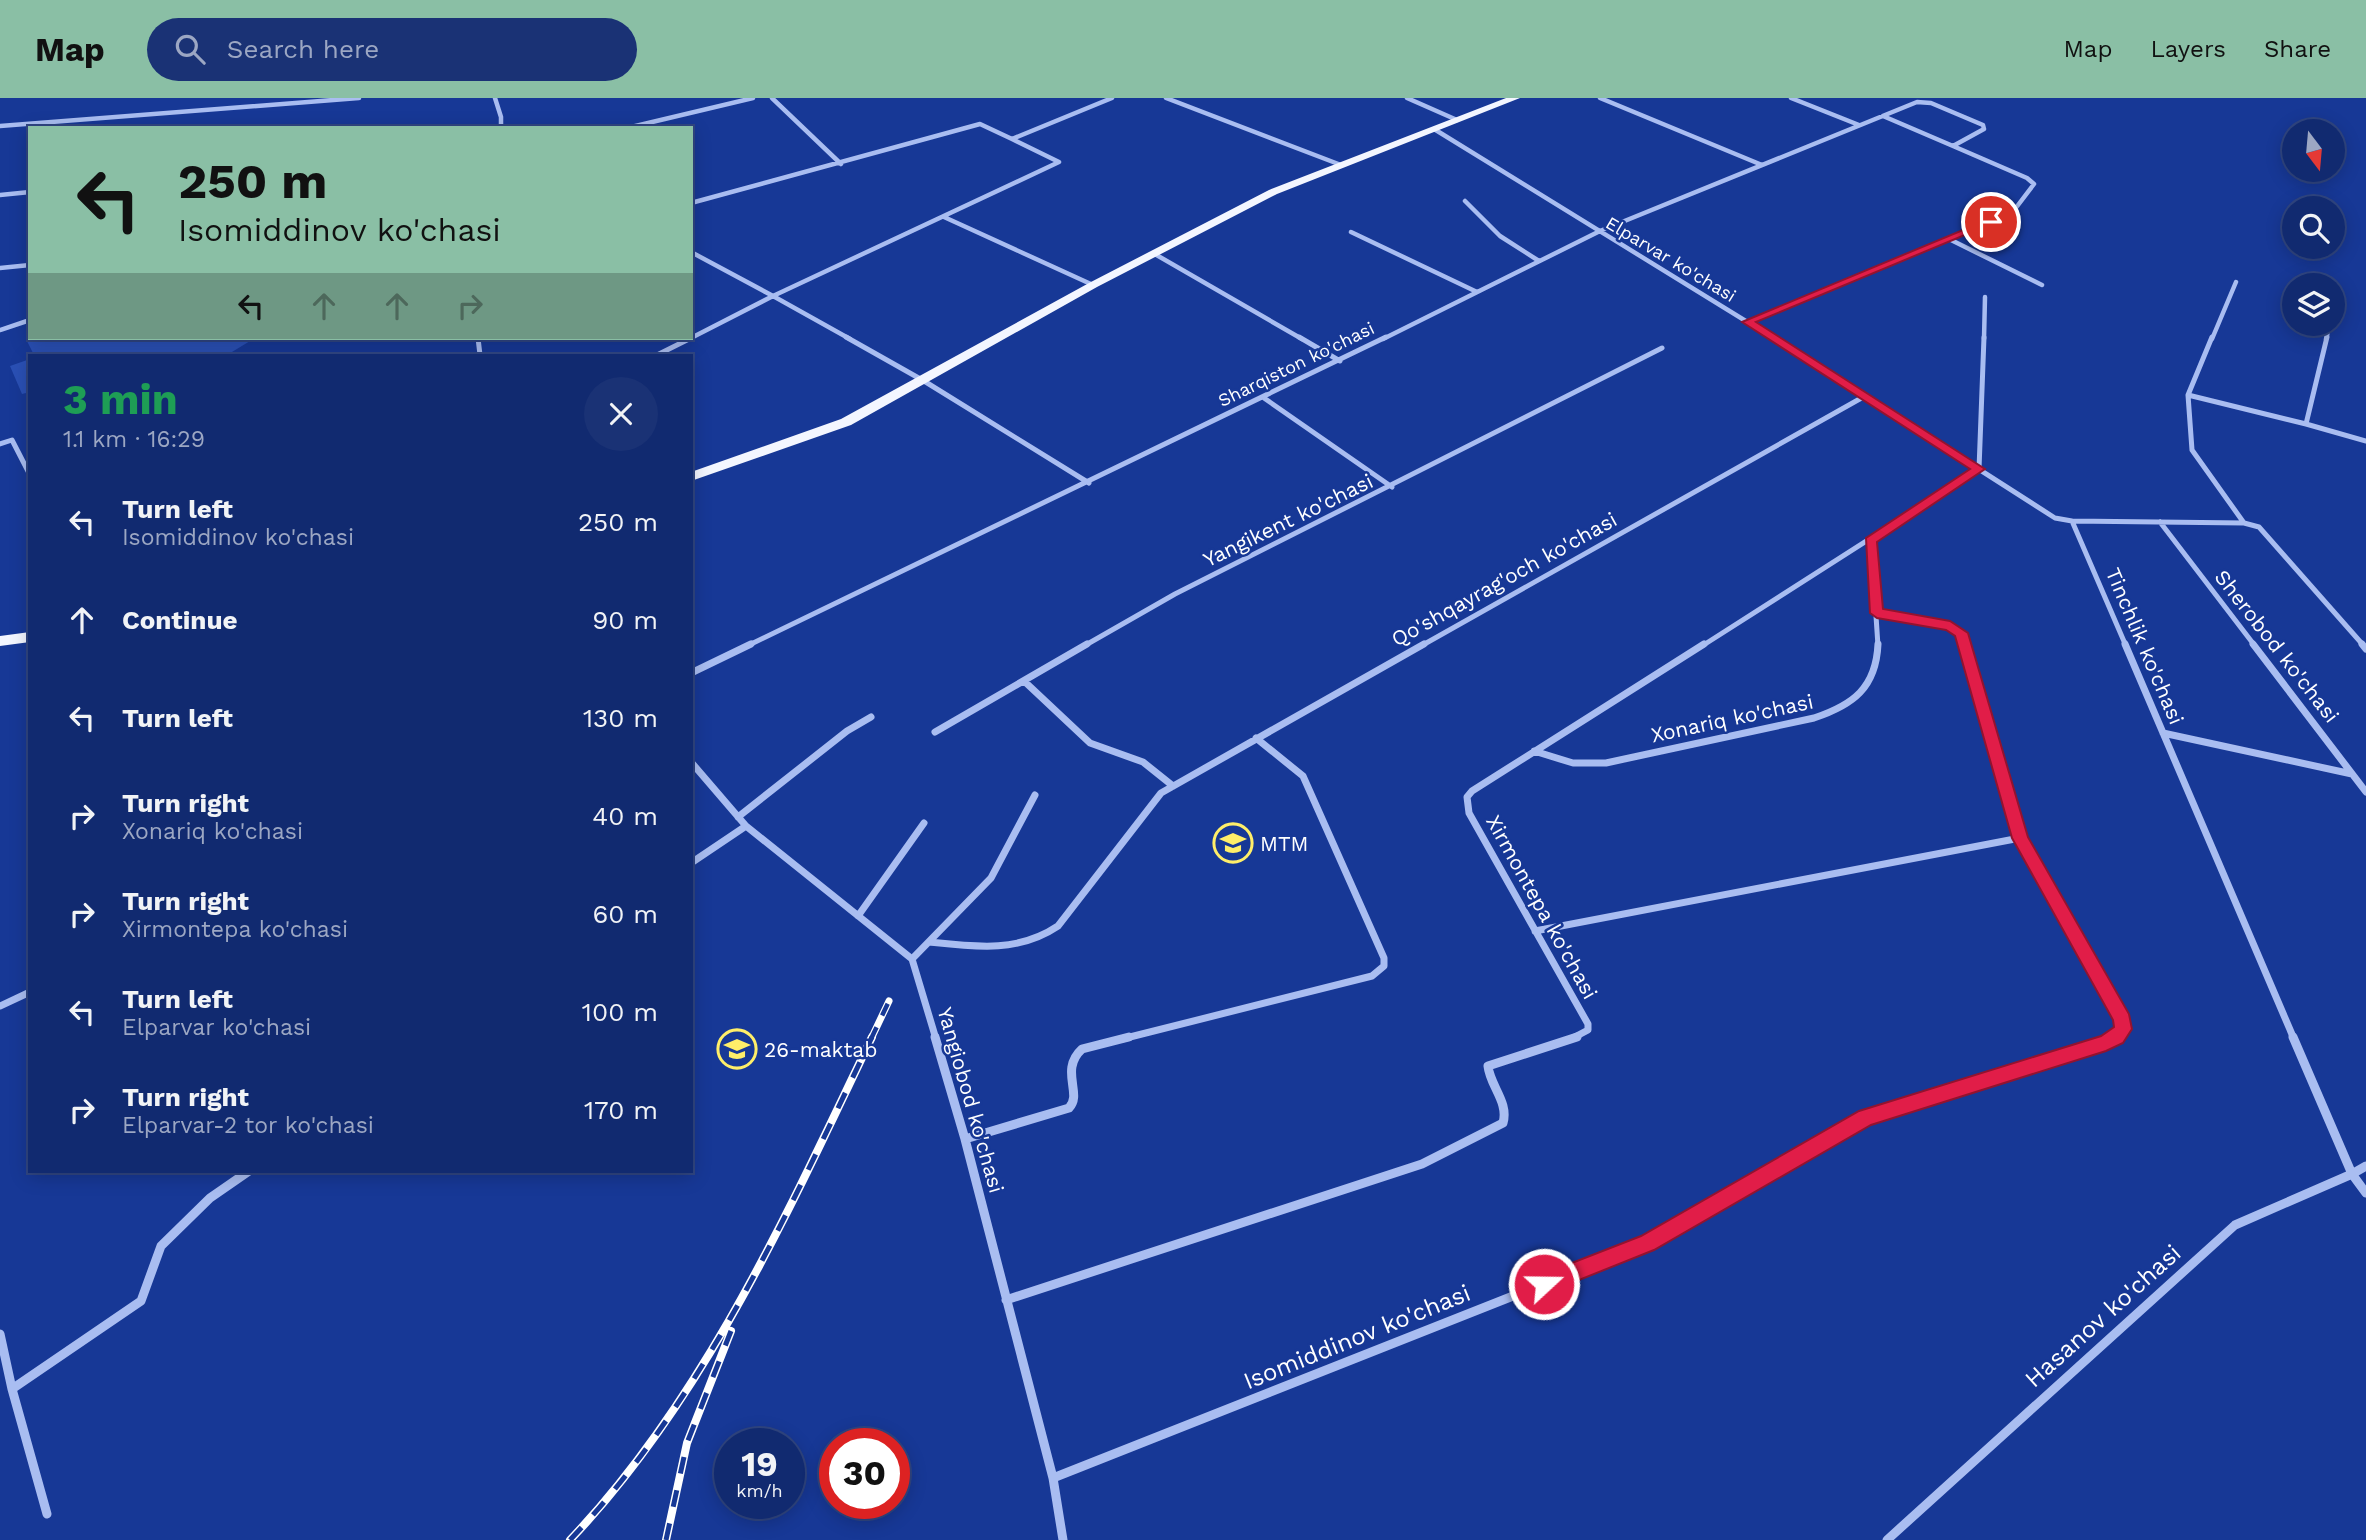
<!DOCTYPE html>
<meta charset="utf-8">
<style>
:root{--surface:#112a70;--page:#1a3275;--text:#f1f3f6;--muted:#9ca7c3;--line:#304683;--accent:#8abfa5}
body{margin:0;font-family:"Work Sans",sans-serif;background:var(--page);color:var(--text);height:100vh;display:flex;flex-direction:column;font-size:26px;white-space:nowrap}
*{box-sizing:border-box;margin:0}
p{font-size:23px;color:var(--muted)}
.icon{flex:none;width:38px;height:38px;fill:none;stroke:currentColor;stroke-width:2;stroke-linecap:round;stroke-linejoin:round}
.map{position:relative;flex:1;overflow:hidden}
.drawer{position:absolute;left:28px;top:256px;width:665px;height:819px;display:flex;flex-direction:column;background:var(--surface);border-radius:0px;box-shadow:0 4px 18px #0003,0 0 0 2px var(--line)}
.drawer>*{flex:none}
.top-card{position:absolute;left:28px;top:28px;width:665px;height:214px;border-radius:0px;box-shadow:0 4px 18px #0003,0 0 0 2px var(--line);background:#8abfa5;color:#111;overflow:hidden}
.needle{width:46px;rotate:164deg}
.controls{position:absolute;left:2282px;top:21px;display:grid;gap:14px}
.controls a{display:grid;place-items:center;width:63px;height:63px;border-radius:50%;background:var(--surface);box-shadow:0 4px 18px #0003,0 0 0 2px var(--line);font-size:35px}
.speed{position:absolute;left:714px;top:1330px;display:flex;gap:14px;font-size:35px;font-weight:700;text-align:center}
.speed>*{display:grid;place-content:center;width:91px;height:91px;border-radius:50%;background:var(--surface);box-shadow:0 4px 18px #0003,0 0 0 2px var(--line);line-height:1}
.speed small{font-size:18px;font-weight:400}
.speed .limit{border:10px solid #d22;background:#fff;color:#111}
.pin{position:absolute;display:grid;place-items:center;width:60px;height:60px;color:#fff;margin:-30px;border:4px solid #fff;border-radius:50%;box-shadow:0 2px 7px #0007}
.me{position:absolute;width:77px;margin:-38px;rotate:69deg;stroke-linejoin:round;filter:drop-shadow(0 0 5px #0008)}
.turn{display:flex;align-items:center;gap:24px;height:147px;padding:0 35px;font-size:32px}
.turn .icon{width:91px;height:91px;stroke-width:2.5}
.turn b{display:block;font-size:49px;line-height:60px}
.lanes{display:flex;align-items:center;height:66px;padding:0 35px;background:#0003;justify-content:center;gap:35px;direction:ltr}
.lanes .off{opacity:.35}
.round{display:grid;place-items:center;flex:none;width:74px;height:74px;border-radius:37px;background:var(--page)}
.overview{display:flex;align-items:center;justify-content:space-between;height:119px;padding:0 35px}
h1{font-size:42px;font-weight:700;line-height:52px;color:#1e9e55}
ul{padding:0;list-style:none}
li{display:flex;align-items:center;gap:21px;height:98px;padding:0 35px}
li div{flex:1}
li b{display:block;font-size:26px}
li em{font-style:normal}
header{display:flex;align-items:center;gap:42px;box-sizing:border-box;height:98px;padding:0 35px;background:var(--accent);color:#111}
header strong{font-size:33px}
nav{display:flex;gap:38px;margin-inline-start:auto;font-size:24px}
.search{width:490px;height:63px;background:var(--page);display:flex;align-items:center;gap:18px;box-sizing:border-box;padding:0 24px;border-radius:38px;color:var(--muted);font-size:26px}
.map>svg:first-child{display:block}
.green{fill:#2a50b5}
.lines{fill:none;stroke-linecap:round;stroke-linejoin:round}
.minor-far3{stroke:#a9bdf1;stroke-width:4.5}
.minor-far2{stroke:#a9bdf1;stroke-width:5}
.minor-far1{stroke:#a9bdf1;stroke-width:7}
.minor{stroke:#a9bdf1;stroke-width:9}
.primary{fill:#f3f6ff;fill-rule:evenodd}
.rail-far1-casing{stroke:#fff;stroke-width:7}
.rail-casing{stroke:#fff;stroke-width:8}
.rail-far1{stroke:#173896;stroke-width:4.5;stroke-dasharray:13;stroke-linecap:butt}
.rail{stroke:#173896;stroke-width:5;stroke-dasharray:17;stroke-linecap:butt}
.route{fill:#e11d48;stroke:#92132f;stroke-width:2}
.labels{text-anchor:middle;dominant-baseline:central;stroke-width:5;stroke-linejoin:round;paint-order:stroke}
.far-street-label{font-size:18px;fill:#fff;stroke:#173896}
.street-label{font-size:21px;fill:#fff;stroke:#173896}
.poi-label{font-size:21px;fill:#fff;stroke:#173896;text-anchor:start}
.near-street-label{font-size:24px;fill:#fff;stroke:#173896}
</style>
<header>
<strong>Map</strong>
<div class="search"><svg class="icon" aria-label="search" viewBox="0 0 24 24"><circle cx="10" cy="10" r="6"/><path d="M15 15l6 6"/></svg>Search here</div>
<nav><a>Map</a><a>Layers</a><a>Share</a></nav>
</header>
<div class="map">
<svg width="2366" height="1442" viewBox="0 0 2366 1442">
<rect width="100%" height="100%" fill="#173896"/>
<path class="green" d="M36,240h219l-28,17h-193l-7,-14z
M30,261v33l-8,2 -12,-28z"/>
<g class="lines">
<path class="minor-far3" d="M495,0l6,19v11
M772,0l69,66
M1166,0l175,67
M1407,0l50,22
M1600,0l162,67
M1791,0l68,27
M1883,18l70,30
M0,28l359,-28
M627,30l126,-30
M1434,31l341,210
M0,97l30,-3
M1465,103l35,35 39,25
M691,105l289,-79 32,15
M944,119l149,68
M1351,134l126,60
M1949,141l93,46
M691,154l82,44
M1153,155l149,86
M0,170l30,-3
M0,232l30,-10
M691,240l82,-42
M850,241l-77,-43 286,-134 -47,-23 100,-41
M1383,241l217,-108 317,-129 14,1 52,22 1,4 -31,17 74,32 7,6 -22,29 -264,109
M1984,241l1,-42
M2212,241l24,-57
M2326,241l4,-15"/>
<path class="minor-far2" d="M846,239l78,44 165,102
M1299,239l41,24
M1772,239l283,181 17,3
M478,240l2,17
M657,257l34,-17
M2188,297l118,29 21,-87
M1264,300l128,89
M2306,326l60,17
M0,346l12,-4 18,35
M2160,424l95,124
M2244,425l15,4 105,119
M1871,443l7,105
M1876,515l74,13 11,7 4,13
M747,548l639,-309
M1084,548l91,-52 487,-246
M1421,548l444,-250
M1702,548l277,-177 5,-132
M2126,548l-54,-125 172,2 -52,-73 -4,-55 24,-58"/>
<path class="minor-far1" d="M2125,546l169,395
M2253,546l113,148
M2362,546l4,5
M691,575l60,-29
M1024,583l66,62 53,19 30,24
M935,634l152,-88
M2163,635l189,41
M1534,653l39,12h33l208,-45c39,-13 62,-30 64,-74
M691,664l55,64 166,133 24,80
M738,719l109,-86 24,-14
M2020,740l102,181 1,10 -6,8 -6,2
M691,765l55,-37
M858,818l66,-93
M1535,833l485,-93 -56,-194
M929,844c46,5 89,11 129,-16l103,-133 263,-149
M912,861l79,-81 44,-83
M0,908l30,-14
M1122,941l250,-63 12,-10v-8l-81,-182 -47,-38
M1571,941l17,-9v-6l-119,-211 -2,-16 5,-6 232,-147"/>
<path class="minor" d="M935,939l30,102 88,339 10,62
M2293,939l59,137 14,-8
M965,1041l104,-31c14,-14 -10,-38 13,-59l47,-12
M1006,1202l416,-136 81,-41c6,-21 -13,-37 -15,-57l89,-29
M0,1236l12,55 35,125
M12,1291l129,-88 20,-55 49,-48 39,-27
M1053,1380l594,-235 219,-125 251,-81
M1887,1442l348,-315 117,-51 14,19"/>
<path class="primary" d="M1506,0h14l-243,96 -180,93 -246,138 -160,56v-9l150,-53 248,-136 180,-93z
M30,534v10l-30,4v-10z"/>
<g class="rail-far1-casing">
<path id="rail-far1" d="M871,941l18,-38"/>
</g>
<g class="rail-casing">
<path id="rail" d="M570,1442c135,-142 218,-328 302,-503
M666,1442l21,-97 44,-112"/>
</g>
<use href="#rail-far1" class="rail-far1"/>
<use href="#rail" class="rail"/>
</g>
<path class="route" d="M1987,122l9,2 -240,100 229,147 -108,73 6,67 67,12 18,12 60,204 101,177 3,15 -9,14 -17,8 -235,74 -217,125 -110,44 -8,-3 -3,-7 3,-7 105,-41 218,-125 242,-75 13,-9 -1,-7 -101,-182 -57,-202 -9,-6 -69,-12 -7,-5 -4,-75 104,-69 -228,-147z"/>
<defs>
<g id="school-ring" transform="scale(2.0125)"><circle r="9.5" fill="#173896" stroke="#ffee69" stroke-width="1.5"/><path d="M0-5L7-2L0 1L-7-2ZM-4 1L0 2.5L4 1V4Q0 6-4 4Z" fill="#ffee69"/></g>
</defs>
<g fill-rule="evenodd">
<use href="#school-ring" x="1233" y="745"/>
<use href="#school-ring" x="737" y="951"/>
</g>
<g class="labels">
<g class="far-street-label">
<text transform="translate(1671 161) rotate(31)">Elparvar ko'chasi</text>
<text transform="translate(1296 266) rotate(-26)">Sharqiston ko'chasi</text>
</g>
<g class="street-label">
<text transform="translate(1288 422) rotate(-26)">Yangikent ko'chasi</text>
<text transform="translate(1504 481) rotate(-29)">Qo'shqayrag'och ko'chasi</text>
<text transform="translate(2145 548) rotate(67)">Tinchlik ko'chasi</text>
<text transform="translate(2277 548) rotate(52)">Sherobod ko'chasi</text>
<text transform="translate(1732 620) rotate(-12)">Xonariq ko'chasi</text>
<text transform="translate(1542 809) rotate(61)">Xirmontepa ko'chasi</text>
<text transform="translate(971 1002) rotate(74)">Yangiobod ko'chasi</text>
</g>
<g class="poi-label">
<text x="1260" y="745">MTM</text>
<text x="764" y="951">26-maktab</text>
</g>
<g class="near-street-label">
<text transform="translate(2103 1218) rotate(-42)">Hasanov ko'chasi</text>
<text transform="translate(1357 1239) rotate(-22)">Isomiddinov ko'chasi</text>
</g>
</g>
</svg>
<div class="controls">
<a><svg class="needle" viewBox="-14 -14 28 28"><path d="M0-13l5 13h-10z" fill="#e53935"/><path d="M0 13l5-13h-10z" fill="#9ca7c3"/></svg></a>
<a><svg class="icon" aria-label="search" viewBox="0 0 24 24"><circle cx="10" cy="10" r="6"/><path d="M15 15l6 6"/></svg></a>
<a><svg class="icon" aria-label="layers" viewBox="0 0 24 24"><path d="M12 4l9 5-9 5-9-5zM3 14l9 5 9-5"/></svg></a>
</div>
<div class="speed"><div>19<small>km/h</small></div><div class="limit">30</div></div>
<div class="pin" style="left:1991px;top:124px;background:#d93025"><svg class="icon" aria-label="arrive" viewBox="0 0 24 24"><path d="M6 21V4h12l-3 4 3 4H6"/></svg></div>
<svg class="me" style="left:1544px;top:1186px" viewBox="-20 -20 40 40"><circle r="17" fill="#e11d48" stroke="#fff" stroke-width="3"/><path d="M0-11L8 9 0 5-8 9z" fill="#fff"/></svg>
<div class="top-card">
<div class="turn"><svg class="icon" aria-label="left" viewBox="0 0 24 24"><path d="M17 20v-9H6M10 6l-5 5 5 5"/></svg><div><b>250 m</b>Isomiddinov ko'chasi</div></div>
<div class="lanes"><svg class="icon" aria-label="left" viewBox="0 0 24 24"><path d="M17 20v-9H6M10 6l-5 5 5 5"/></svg><svg class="icon off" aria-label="ahead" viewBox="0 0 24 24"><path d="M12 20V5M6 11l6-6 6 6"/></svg><svg class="icon off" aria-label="ahead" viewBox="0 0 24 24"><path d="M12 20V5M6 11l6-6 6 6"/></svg><svg class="icon off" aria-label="right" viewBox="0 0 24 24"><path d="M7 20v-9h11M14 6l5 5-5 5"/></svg></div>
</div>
<section class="drawer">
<div class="overview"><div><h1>3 min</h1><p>1.1 km · 16:29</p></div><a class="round"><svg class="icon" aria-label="close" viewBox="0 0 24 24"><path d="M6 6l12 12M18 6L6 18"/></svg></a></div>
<ul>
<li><svg class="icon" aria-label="left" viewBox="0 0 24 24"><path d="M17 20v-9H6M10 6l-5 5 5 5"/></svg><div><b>Turn left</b><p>Isomiddinov ko'chasi</p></div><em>250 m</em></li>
<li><svg class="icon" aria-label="ahead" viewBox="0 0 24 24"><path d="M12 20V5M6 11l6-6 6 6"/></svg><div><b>Continue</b></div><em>90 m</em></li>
<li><svg class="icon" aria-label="left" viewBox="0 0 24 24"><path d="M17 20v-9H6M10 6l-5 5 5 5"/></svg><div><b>Turn left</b></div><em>130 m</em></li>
<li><svg class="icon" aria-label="right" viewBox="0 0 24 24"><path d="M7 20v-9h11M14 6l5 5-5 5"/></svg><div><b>Turn right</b><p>Xonariq ko'chasi</p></div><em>40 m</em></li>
<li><svg class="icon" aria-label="right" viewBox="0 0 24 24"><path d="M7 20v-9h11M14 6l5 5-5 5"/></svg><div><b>Turn right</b><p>Xirmontepa ko'chasi</p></div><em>60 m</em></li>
<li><svg class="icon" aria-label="left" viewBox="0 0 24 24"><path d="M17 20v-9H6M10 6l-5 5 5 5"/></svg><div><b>Turn left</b><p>Elparvar ko'chasi</p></div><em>100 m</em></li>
<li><svg class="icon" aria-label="right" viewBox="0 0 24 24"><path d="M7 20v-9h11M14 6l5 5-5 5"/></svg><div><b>Turn right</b><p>Elparvar-2 tor ko'chasi</p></div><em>170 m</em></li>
</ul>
</section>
</div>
